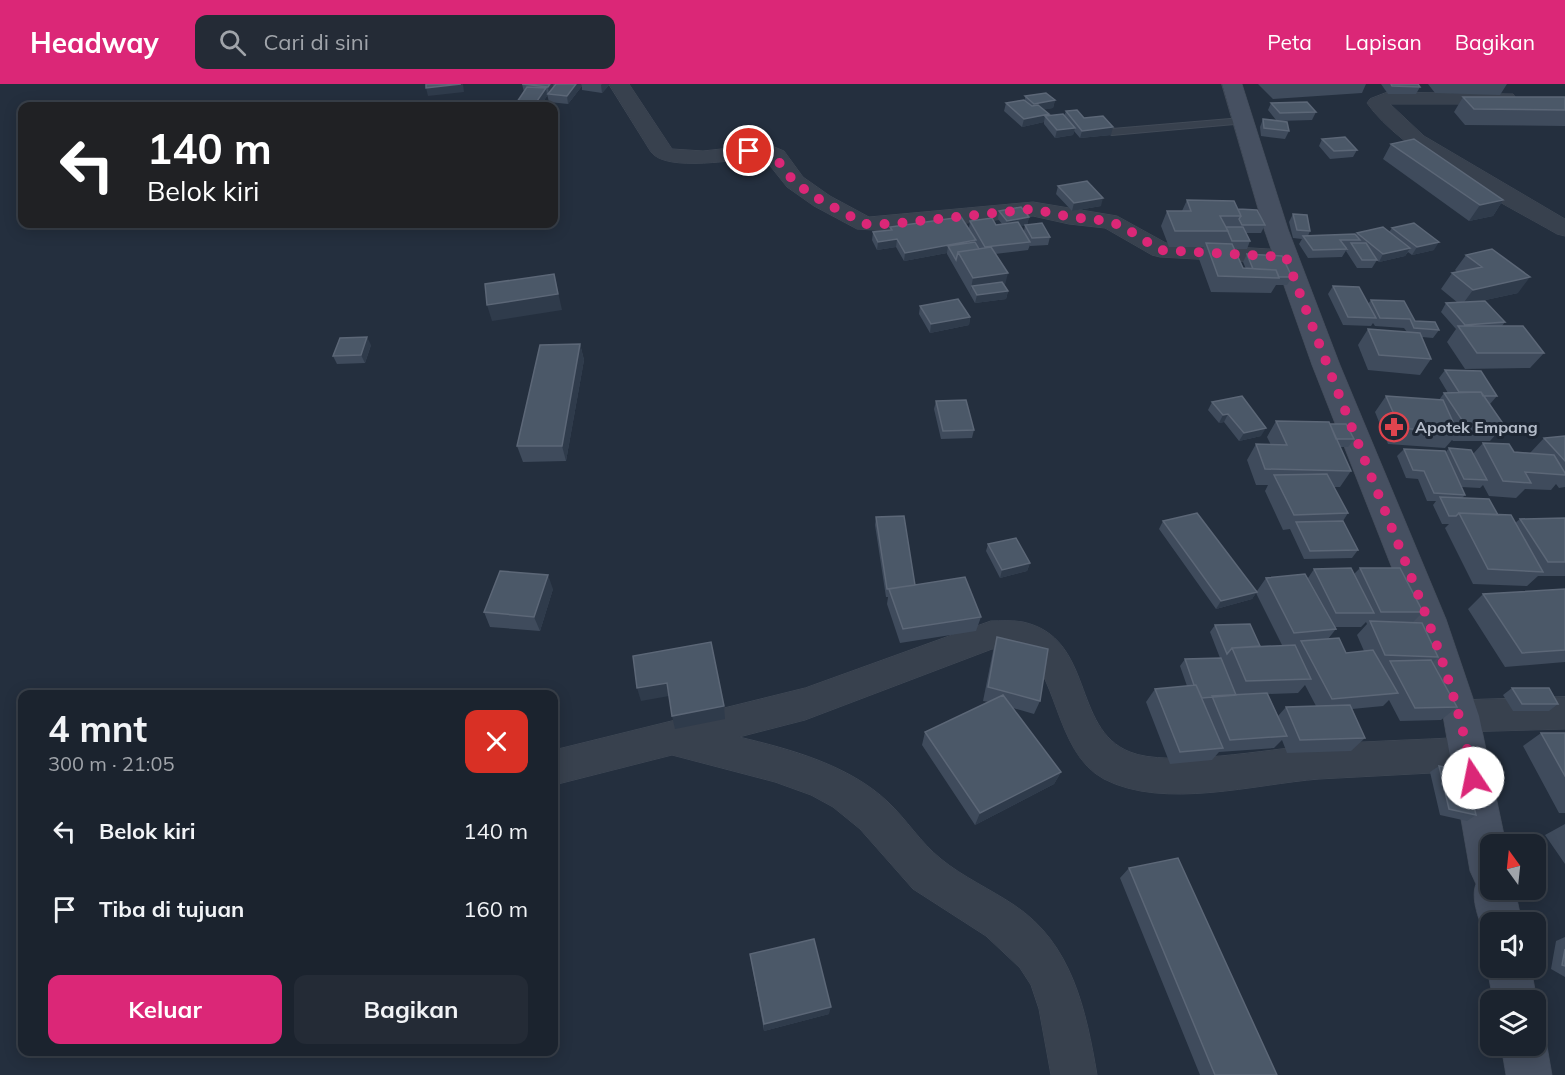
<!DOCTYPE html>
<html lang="id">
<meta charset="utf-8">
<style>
:root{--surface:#1b232e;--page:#242b36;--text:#f1f3f6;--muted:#a0a4aa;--line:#39404a;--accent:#db2777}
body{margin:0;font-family:Mulish,sans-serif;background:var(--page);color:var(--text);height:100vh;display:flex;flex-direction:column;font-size:22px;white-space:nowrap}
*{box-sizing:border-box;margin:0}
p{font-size:20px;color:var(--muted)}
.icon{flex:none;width:33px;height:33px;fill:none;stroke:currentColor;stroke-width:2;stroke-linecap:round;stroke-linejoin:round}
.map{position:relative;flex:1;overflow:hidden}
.panel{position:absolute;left:18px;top:606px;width:540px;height:366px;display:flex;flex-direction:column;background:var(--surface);border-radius:12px;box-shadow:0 3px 15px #0003,0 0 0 2px var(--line)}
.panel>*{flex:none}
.top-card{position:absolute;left:18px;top:18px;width:540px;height:126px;border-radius:12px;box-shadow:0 3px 15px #0003,0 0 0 2px var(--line);background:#202124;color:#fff;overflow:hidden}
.needle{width:39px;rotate:345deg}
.tools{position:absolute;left:1480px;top:750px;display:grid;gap:12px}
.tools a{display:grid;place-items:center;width:66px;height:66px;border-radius:12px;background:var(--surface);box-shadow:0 3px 15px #0003,0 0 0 2px var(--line);font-size:30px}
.pin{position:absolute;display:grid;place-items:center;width:51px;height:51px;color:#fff;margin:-26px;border:3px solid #fff;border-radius:50%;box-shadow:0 2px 6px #0007}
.me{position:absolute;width:66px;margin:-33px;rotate:349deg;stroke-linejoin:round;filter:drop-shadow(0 0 4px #0008)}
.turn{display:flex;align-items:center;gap:21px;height:126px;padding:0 30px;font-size:27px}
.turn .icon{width:78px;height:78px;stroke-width:2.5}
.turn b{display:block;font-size:42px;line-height:51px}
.round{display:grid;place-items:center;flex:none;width:63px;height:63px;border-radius:12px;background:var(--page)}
.summary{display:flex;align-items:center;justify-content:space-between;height:102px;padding:0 30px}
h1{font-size:36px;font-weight:700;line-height:45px}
.button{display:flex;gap:12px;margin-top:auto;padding:12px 30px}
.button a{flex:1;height:69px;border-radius:12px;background:var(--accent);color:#fff;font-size:24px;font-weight:700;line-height:69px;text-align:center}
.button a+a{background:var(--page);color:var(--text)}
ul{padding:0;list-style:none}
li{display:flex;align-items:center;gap:18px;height:78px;padding:0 30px}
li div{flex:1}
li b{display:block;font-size:22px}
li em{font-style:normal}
header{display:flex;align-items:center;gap:36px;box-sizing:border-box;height:84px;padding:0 30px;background:var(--accent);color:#fff}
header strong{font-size:28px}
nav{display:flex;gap:33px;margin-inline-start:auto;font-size:21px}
.search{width:420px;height:54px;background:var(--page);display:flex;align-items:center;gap:15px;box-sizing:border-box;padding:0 21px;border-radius:12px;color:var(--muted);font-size:22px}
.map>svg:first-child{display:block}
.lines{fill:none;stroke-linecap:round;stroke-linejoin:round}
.lane-casing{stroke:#414a57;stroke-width:2}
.street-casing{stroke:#414a57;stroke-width:1}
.secondary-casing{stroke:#414a57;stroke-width:1}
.lane{fill:#38414e;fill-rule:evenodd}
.street{fill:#38414e;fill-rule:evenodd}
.secondary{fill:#465061;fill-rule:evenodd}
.wall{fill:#3f4b5c;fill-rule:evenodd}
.shaded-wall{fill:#2f3b4b}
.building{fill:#4b5868;stroke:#5c6777;stroke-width:1.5}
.route{stroke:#db2777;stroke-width:10;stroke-dasharray:0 18}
.labels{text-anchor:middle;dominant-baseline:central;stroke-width:6;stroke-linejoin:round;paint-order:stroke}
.poi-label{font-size:16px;font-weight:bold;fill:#b4bcc9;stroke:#1d2633;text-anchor:start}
</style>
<header>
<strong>Headway</strong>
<div class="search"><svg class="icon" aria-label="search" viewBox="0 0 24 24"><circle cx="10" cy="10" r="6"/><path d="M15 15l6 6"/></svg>Cari di sini</div>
<nav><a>Peta</a><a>Lapisan</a><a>Bagikan</a></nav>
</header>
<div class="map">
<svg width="1565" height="991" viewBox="0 0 1565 991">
<rect width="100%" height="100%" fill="#242f3e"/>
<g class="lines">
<g class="lane-casing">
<path id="lane" d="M1242,34l6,3 -2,2 -134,12 -6,-3 6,-3z"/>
</g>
<g class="street-casing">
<path id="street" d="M609,0h20l43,65 31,2 64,-7 17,7 19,26 27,19 39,21 164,-15 84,14 49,27 120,7 9,2 3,5 -3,5 -9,2 -126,-7 -8,-2 -47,-27 -36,-4 -36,-8 -143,15 -33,-2 -43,-23 -27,-19 -24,-30c-24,2 -97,16 -112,-5z
M1388,8l125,2 3,4 -3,4 -7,2h-116l34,32 141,83v17l-8,-2c-54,-31 -155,-81 -190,-131l3,-4z
M991,537c10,0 22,-1 32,1 72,16 48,107 107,130 38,16 141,-3 185,-7 51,-4 103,-5 154,-8l13,5 6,12 -6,12 -13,5c-50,3 -100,5 -150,8 -64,5 -155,31 -215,0 -51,-27 -46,-115 -85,-128 -8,-3 -19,-1 -27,-2l-187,71 -66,17c51,12 110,28 149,65 19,18 32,40 53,57 22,18 49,30 73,46 58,38 72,105 83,170h-46l-12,-66 -8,-24 -11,-17 -34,-32 -73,-47 -53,-60 -27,-22 -22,-12 -36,-13 -103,-27 -118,30v-35l251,-62z
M1565,613v32l-104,3 -13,-4 -5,-12 5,-12 13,-4z"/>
</g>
<g class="secondary-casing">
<path id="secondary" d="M1222,0h20l46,145 52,136 106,254 33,97 27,128h-15v46h24l7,32h-31v17l-5,-2c-6,-14 -16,-38 -10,-53l-6,-13 -27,-155 -31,-97 -100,-254 -48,-136z
M1491,875v9h40l6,32 -1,3v-3h-43l-6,-32z
M1536,944l4,2 7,16 5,29h-46l-5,-29h35z"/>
</g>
<use href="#lane" class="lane"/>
<use href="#street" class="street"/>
<use href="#secondary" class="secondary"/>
</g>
<path class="wall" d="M522,0h88l-8,9 -20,-3v-4l-14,18 -19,-2 -2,-8v2l-7,10h-23v-4l7,-10z
M1258,0h108l-4,9 -89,6z
M1381,0h37l2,3 -4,7h-28z
M1428,0h79l-7,11 -65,-2z
M1025,12l30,4 -2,8 -9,1 4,7h16l2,-5 18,7 27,17 -31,3 -6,-7 -1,4 -18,3 -11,-14v-2l-22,5 -18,-16 2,-8 19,-3z
M1463,13h102v29l-100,-1 -11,-13z
M1271,19l45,9 -4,8 -33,1 10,10 -4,8 -24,-3 -1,-9 3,-8 13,1 -8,-10z
M1322,55l35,11 -4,7 -23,2 -11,-13z
M1391,60l112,56 -10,16 -24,5 -86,-62z
M1058,102l43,20 -29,5 -16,-17z
M1187,116l51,9 27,16 -4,8h-15l4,8 -3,8h-12l8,19 3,1 -3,-7 4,-8 45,23 -5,8h-11l-5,8 -60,-1 -12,-33 5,-12h-35l-8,-21 6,-15h15z
M999,127l30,6 -2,8 23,12 -2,8 -18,1v-1l-2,5 -33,4 10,32 3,5 -2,8 -31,4 -28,-49v-1l-43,8 -8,-14 -19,3 -5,-10 1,-8 17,-2v-3l79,1 1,-7 26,4 6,-1 -4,-5zM1025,141l-1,6 -4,-5z
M1293,130l17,17 -2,5 48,-1 1,-2 32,-1 3,-4 42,22 -22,5 -4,-3 -3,4 -26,6 -2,-2 -5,8h-15l-11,-17 2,-3h-2l1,1 -5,8 -34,1 -9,-14 3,-5 -9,-1 -4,-16z
M1466,171l52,38 -37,8 24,21 -3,4 42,27 -14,15 -65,1 -18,-27 9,-13 -15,-17 5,-9h12l-17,-14 11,-16 5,-1 -2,-2z
M1333,202l35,18 3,-4 44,21 24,9 -6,8 -11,-1 9,22 -11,16 -52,-5 -10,-25 10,-16 39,3 -3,-4 -29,-2 -2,-3 -2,3 -28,-1 -15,-31z
M920,222l50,11 -1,8 -39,8 -11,-19z
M580,260l4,16 -18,101 -43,1 -6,-16z
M371,261l-6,18 -28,1 -4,-8z
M1445,286l52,26 -7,8 14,21 -14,16h-37l-1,-1 -7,8 -57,-4 -13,-32 11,-16 53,4 5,-7h4l-9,-15z
M936,317l38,29 -2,8 -31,1 -7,-30z
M1212,318l49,34 -22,5 -15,-19 -5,1 -11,-13z
M1276,337l54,3 24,15 -6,8h-8l11,24 -11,16h-6l14,26 -5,8 15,29 -6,8 -48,1 -14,-30 -7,1 -18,-39 3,-6h-12l-9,-25 9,-16 15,1 -4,-8z
M1565,352v51l-6,1 -3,-4 -5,6 -26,-1 -9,9 -27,-2 -6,-11 -3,3 -19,-1 4,8 -3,3 53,25 5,-4 45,-1v58h-27l-11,10 -54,-2 -28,-56 4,-4h-7l-9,-19 3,-4h-9l-9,-22 -12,-1 -9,-22 7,-7 41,4 4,-5 24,6 10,-11 31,9 16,1 14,-15z
M876,433l39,68 66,32 -5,14 -76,12 -13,-39 1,-7h-2l-11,-72z
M1163,437l94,70 9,-13h42l6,-9 40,5 6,-6 63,44 -10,10 25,35 -6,6 25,44 -16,13 -41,1 -11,-21 -6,6 -31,3 13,29 -14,13 -64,2 -5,-13 -8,8 -55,4 -7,8 -42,4 -24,-62 9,-13 32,-3 -7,-20 5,-7 35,-1 -10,-26 5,-7 45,21 22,-1 -26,-52 -4,6 -36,10 -57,-80zM1366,538l1,2 -10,11 7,16 -18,2 -18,-14 8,-10 -1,-2h26zM1305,601l11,21 -30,1 -8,9 -10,-22 30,-1z
M988,460l42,19 -3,8 -27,7 -14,-27z
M553,505l-13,42 -50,-4 -6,-15z
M1565,505v73l-60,5 -37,-58 15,-15z
M997,553l43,64 -6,13 -21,-6 48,64 -7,12 -79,41 -53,-80 3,-13 64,-30 -6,-1 10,-50z
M1512,604l46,16 -9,7h-36l-10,-16z
M1541,649h24v80h-6l-36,-67z
M1439,682l37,49 -9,6 -27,-6 -10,-43z
M1565,740v40l-20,-29z
M1129,784l148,207h-77l-80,-197z
M1565,853v40l-14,-8 5,-28z
M750,870l79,60 -65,17z"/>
<path class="shaded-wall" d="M463,0l1,8 -36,4 -2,-8z
M550,0h3l1,5 -5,6 -1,-8z
M576,0h5l1,2 -14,18 -1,-8z
M602,0h8l-8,9 -1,-8z
M546,4l1,8 -7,10h-4l-1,-2z
M1055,16l-2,8 -21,4 2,-8z
M1049,30l-1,5 -3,-3 -1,6 -22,5 2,-8z
M1113,43l-2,8 -31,3 2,-7z
M1075,44l-2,7 -18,3 2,-8z
M1103,114l-2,8 -29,5 2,-8z
M1503,116l-10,16 -24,5 11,-16z
M1029,133l-2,8 -22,4 2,-8z
M897,155l-1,8 -19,3 1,-8z
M976,156l-1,8 -27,-2 -1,7 -43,8 1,-8z
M1439,158l-5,8 -22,5 5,-8z
M1410,164l-5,8 -26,6 4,-8z
M1008,189l-4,16 -32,-3 -2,8 3,-16z
M554,190l8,36 -70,11 -5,-16z
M1530,193l-12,16 -56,12 11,-15z
M1008,207l-2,8 -31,4 2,-8z
M970,233l-1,8 -39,8 1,-9z
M367,253l4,8 -6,18 -4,-8z
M580,260l4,16 -18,101 -4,-15z
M1228,330l-4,8 -5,1 4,-8z
M1266,344l-5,8 -22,5 5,-8z
M1030,479l-3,8 -27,7 2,-8z
M548,491l5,14 -13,42 -6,-14z
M1257,508l-5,7 -36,10 5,-8z
M667,599l2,13 -28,5 -4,-13z
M724,622l1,13 -50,10 -3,-13z
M1061,688l-7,12 -79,41 5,-12z
M831,923l-2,7 -65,17v-7z"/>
<path class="building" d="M426,0h35l-35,4z
M522,0h28l-2,3z
M556,0h20l-9,12 -19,-2z
M1391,0h27l2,3 -28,-1z
M527,3l19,1 -11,16 -18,-2z
M1046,9l9,7 -21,4 -9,-8z
M1463,13h102v13l-91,-1z
M1024,16l8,6 6,-1 11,9 -25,5 -18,-16z
M1307,18l9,10 -36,1 -9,-10z
M1077,26l7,8 19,-2 10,11 -31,4 -16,-20z
M1063,30l12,14 -18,2 -12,-14z
M1263,35l24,3 2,9 -25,-3z
M1345,53l12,13 -23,1 -12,-12z
M1414,55l89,61 -23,5 -89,-61z
M1087,97l16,17 -29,5 -16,-17z
M1187,116l47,1 7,15h-21l8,15h-53l-8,-20h24z
M1021,123l8,10 -22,4 -8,-10z
M1238,125l19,1 8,15h-23l-3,-6 2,-3z
M1293,130l14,1 3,16 -13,-1z
M961,133l15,23 -71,13 -8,-14 -19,3 -5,-10 19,-2 -2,-3z
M992,134l4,7 22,-3 12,20 -45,5 -15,-26z
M1042,139l8,14 -18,1 -7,-13z
M1414,139l25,19 -22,5 -25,-19z
M1226,143h17l7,14h-18z
M1383,143l27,21 -27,6 -26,-21z
M1355,150l5,6h-20l7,9 -34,1 -10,-14z
M975,158l4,7 -21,3 -2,8 -8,-14z
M1206,159l26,1 11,24 33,2 3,8 -61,-2z
M1351,159h15l11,17h-15z
M991,163l17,26 -35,5 -15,-26z
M1492,165l38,28 -57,13 -21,-17 30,-6 -16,-12z
M1247,170l35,2 10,21h-13l-3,-7 -23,-1z
M554,190l4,20 -71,11 -2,-21z
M1002,198l6,9 -31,4 -5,-9z
M1333,202l26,1 17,31 -28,-1z
M958,215l12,18 -39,7 -11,-18z
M1371,216l33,1 11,20 20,1 4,8 -25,-2 -4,-9 -30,-1z
M1485,217l20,21 -40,3 -19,-22z
M1458,242h65l21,27h-67z
M1368,245l52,4 11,26 -52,-4z
M367,253l-6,18 -28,1 7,-18z
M580,260l-18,102h-45l23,-101z
M1445,286l36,1 16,25h-14l-2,-4h-22z
M1481,308l23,33 -38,1 -22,-33z
M1242,312l24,32 -22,5 -16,-19 -5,1 -11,-13z
M1386,312l57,4 15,33 -58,-5z
M966,316l8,30 -31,1 -7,-30z
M1276,337l53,1 22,49 -86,-2 -9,-25 31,1z
M1330,340h16l8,15h-18z
M1565,352v25l-21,-23z
M1483,359l26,1 5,8 40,3 11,18v2l-40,-3 6,11 -28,-2z
M1449,364l22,2 16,30 -23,-1z
M1404,365l41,2 20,44 -31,-2 -10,-22 -11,-1z
M1327,390l21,39 -54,2 -20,-40z
M1440,413l49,2 9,16 -39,-2 -3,3h-7z
M1197,429l60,79 -36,9 -58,-80z
M1459,429l52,2 32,57 -55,-3z
M904,432l11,69 -28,4 -11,-72z
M1565,434v44h-17l-28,-43z
M1343,437l15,29 -48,1 -14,-29z
M1016,454l14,25 -28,7 -14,-26z
M1351,484l23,45h-38l-22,-44z
M1360,484h40l23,44h-42z
M500,487l48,4 -14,42 -50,-5z
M1305,490l31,55 -42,4 -28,-55z
M965,493l16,40 -78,12 -14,-40z
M1565,505v61l-43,3 -39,-59z
M1370,537l52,2 16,34 -53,-2z
M1250,540l10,22 -28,2 -5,6 -12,-29z
M997,553l51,12 -8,52 -52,-14z
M1339,554l7,15 27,-3 25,43 -66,6 -31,-58z
M711,558l13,64 -52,10 -5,-33 -30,5 -4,-32z
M1295,561l16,34 -65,2 -14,-33z
M1221,574l15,37 -34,3 -6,-13h-2l-9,-26z
M1431,576l26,47 -42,1 -25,-47z
M1196,601l27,63 -43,4 -25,-63z
M1512,604h37l9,16h-36z
M1267,609l20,43 -57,4 -18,-44z
M1003,611l58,77 -81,41 -55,-81z
M1350,621l15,33 -65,2 -14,-33z
M1541,649h24v43z
M1439,682l27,5 10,44 -27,-6z
M1178,774l99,217h-62l-86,-207z
M814,855l17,68 -67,17 -14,-70z
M1565,865v17l-3,-1z"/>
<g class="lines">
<path class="route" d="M749,67l22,1 24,31 27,18 43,23h25l143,-15 37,8 38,4 14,5 38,24 126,7c32,85 65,169 99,254 35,88 71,173 88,267"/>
</g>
<defs>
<g id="pharmacy-ring" transform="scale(1.5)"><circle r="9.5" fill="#1d2633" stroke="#e0444e" stroke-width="1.5"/><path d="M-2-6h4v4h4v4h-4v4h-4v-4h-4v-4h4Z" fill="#e0444e"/></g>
</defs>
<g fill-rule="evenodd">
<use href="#pharmacy-ring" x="1394" y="343"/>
</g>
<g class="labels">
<g class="poi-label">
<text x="1415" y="343">Apotek Empang</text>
</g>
</g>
</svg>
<div class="tools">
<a><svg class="needle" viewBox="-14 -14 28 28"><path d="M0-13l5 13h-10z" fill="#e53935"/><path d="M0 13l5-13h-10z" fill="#a0a4aa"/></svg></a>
<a><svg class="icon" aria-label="sound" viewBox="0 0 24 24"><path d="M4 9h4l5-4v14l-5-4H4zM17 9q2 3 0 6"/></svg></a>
<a><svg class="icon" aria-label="layers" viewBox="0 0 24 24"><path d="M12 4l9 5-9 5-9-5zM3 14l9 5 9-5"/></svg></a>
</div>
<div class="pin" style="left:749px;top:67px;background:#d93025"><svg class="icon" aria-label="arrive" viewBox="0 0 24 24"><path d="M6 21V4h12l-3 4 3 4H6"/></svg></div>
<svg class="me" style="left:1473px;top:694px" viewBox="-20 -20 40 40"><circle r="19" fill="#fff"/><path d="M0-13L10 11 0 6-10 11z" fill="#db2777"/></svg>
<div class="top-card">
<div class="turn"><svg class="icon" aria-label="left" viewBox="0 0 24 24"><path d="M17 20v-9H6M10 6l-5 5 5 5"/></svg><div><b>140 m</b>Belok kiri</div></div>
</div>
<section class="panel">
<div class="summary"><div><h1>4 mnt</h1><p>300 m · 21:05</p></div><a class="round" style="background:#d93025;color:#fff"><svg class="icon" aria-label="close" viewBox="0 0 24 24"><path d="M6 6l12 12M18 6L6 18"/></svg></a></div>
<ul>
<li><svg class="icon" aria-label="left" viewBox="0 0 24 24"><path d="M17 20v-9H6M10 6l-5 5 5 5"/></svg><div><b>Belok kiri</b></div><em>140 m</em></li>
<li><svg class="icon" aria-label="arrive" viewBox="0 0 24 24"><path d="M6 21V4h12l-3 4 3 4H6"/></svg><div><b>Tiba di tujuan</b></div><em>160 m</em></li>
</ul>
<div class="button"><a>Keluar</a><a>Bagikan</a></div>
</section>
</div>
